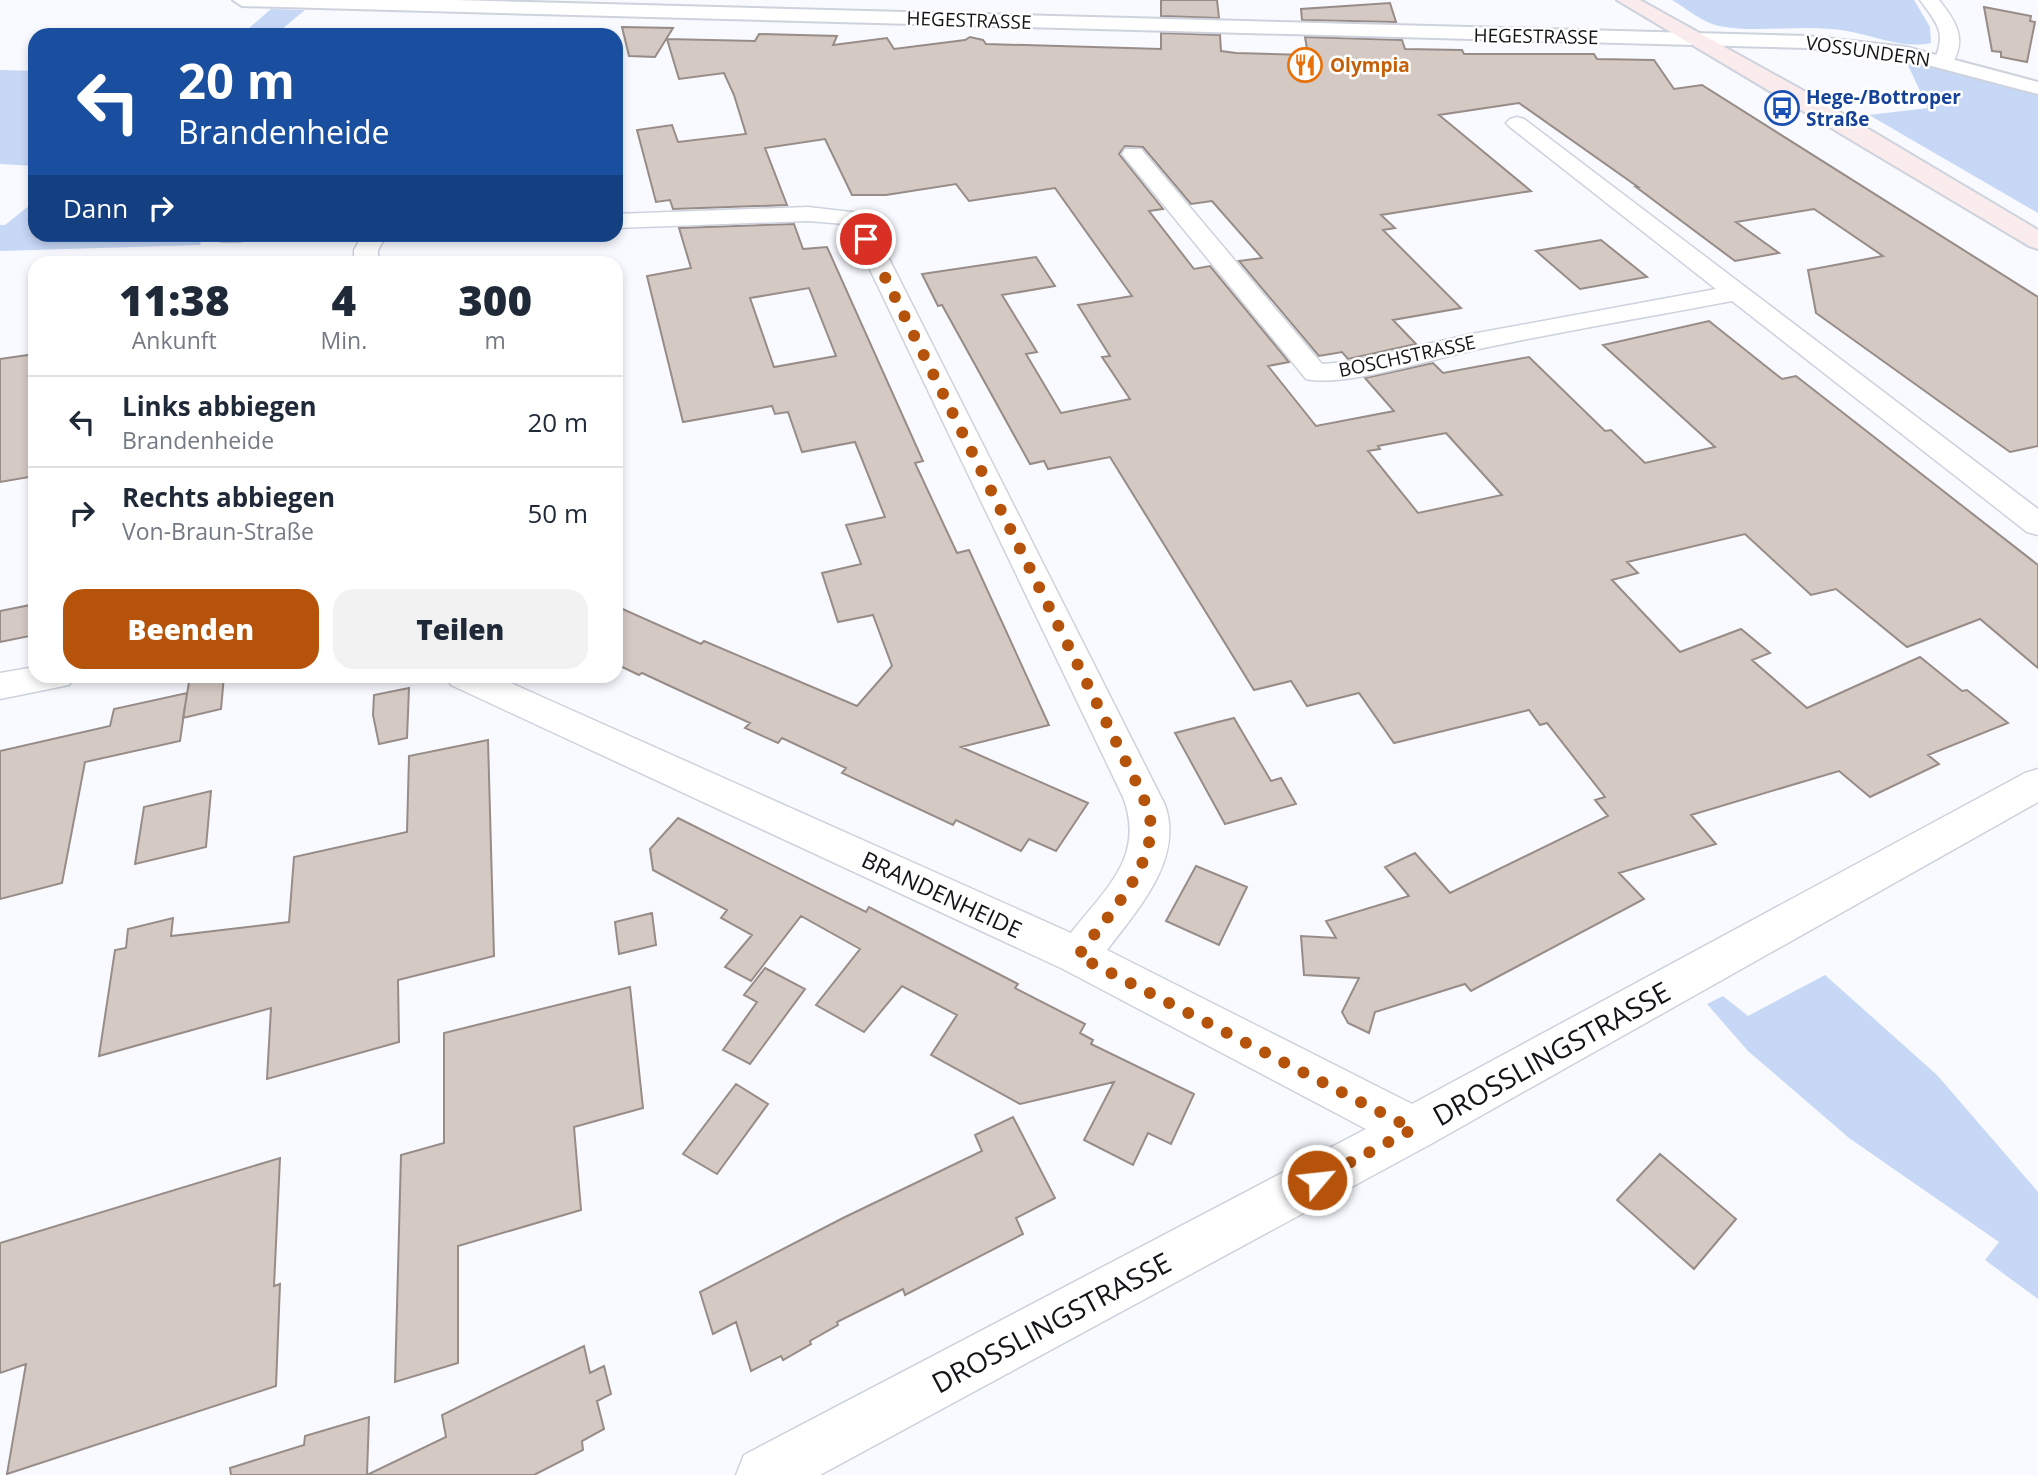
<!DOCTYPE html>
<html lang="de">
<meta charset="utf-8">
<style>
:root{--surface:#fff;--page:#f2f2f3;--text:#1f2937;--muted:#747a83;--line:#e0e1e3;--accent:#b45309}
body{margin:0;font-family:"Open Sans",sans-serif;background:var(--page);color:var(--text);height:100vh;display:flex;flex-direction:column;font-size:26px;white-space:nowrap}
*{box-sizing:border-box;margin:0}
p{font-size:23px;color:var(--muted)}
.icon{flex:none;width:38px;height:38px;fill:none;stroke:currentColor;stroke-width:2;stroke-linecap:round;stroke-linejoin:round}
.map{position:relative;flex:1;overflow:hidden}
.panel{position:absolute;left:28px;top:256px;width:595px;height:427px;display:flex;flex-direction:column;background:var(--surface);border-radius:21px;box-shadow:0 4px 10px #0003}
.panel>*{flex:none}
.banner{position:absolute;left:28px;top:28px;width:595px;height:214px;border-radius:21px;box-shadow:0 4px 10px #0003;background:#1a4fa0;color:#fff;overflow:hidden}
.pin{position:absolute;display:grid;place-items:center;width:60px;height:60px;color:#fff;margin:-30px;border:4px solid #fff;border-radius:50%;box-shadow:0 2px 7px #0007}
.me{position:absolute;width:77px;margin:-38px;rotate:62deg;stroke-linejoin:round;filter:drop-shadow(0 0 5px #0008)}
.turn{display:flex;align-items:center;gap:24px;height:147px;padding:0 35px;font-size:32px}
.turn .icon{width:91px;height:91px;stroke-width:2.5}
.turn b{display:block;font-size:49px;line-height:60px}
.then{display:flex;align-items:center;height:66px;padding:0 35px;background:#0003;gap:14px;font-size:26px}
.eta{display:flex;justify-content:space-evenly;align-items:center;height:119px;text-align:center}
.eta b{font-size:42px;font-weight:800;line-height:49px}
.primary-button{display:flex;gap:14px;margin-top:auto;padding:14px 35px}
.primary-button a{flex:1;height:80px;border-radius:21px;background:var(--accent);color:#fff;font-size:28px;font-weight:800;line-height:80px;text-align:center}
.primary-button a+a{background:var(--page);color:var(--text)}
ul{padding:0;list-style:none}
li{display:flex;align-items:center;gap:21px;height:91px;padding:0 35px;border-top:2px solid var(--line)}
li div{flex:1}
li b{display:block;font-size:26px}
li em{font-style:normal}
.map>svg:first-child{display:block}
.green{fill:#c7d7f6}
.building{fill:#d5c9c4;stroke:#978c87;stroke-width:2;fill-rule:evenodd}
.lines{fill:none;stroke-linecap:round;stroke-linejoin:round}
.minor-casing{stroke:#cdd2dd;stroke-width:3}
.tertiary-casing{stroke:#cdd2dd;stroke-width:4}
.secondary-casing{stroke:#cdd2dd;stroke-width:4}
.minor{fill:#fff;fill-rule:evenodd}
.tertiary{fill:#fff;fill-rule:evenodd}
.secondary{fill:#faecec;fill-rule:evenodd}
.route{stroke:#b45309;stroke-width:12;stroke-dasharray:0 21.6}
.labels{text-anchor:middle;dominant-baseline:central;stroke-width:5;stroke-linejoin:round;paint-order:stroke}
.far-street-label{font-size:19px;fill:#131518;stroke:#fff}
.far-food-label{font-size:19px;font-weight:bold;fill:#c56008;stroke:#fff;text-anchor:start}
.far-transit-label{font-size:19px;font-weight:bold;fill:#164399;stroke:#fff;text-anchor:start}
.street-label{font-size:23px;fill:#131518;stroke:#fff}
.near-street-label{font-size:28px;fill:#131518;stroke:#fff}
</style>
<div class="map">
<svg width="2038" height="1475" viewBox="0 0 2038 1475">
<rect width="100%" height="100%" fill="#f8faff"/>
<path class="green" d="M1672,0h242l16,27 1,16c-29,6 -56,-7 -84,-12 -43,-8 -86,3 -128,-5 -16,-3 -33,-18 -47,-26z
M271,9l34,1 -30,25h-34z
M1906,61l132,34v118l-169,-98 59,-7z
M0,70l35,1v95l-35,-2z
M35,201v33l168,1 -3,10 -200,6v-26h5z
M1825,975l112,100 101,117v107l-53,-39 14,-18 -150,-104 -101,-87 -41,-47 16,-8 25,20z"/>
<path class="building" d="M1161,0h56l2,18 -58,-2z
M1390,3l6,19 -94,-2 -1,-11z
M1984,7l47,9 -1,5 5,1 -8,40 -26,-5v-5l-9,-1z
M622,27l51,1 -18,29 -26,-1z
M1161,33l59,2 1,16 15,2 72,2 -3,-18 97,3 3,9 57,1 2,4h130l3,5 57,1 20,29 28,-4 336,212v149l-28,6 -194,-139 -8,-43 75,-14 -69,-47 -78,13 43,31 -44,8 -99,-74h2l-119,-84 -80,12 92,76 -150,24 14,13 -12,2 78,78 -68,12 23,24 -68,15 -6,-7 -23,4 -80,-95 23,-3 -50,-57 -21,3 -48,-57 -18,-1 -6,8 44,55 -14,2 45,58 16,-3 79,96 -21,4 48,60 78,-15 -29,-33 68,-15 10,10 86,-16 76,74 6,-1 34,33 70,-16 -112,-102 106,-24 73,58 14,-3 242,189v103l-58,-49 -73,28 -71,-58 -25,6 -66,-61 -118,28 11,11 -26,7 68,72 61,-23 29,24 -18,7 55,48 113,-51 42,34 5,-1 41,33 -80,32 11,9 -69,33 -31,-26 -148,44 25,29 -97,29 25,26 -173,92 -6,-7 -90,28 -6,21 -21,-10 -6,-11 17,-34 -55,-3 -3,-39 35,2 -10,-17 83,-25 -24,-29 30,-14 35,40 158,-77 -13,-16 10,-3 -58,-74 -7,2 -11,-15 -135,33 -35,-50 -52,13 -16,-25 -37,9 -144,-233 -62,12 -4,-8 -14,3 -88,-159 -4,1 -16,-32 114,-17 19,29 -53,9 35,57 -11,2 35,59 69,-14 -28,-42 8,-1 -32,-51 54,-9 -77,-108 -86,13 -13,-17 -70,11h-34l-27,-56 -60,9 22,57 -114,4 -3,-9 -14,2 -19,-72 35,-5 6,17 68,-8 -12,-39 -10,-22 -45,6 -12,-40 88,2 4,-7 78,2 -4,9 54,-7 7,11 71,-9 5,-3 13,3 3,4 175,5zM1446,433l56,62 -84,18 -50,-62 12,-2 -2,-3z
M794,224l9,25 24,-2 96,214 -8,2 42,90 12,-3 80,175 -88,22 127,56 -32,48 -27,-12 -8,12 -65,-31 -3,5 -111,-52 4,-5 -64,-30 -4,5 -33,-15 5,-5 -108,-50 -3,2 -23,-11v-58l85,38 3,-3 153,65 35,-40 -19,-51 -35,7 -16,-49 39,-9 -15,-39 39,-8 -30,-75 -53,10 -14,-40 -13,2 -3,-8 -89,16 -36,-146 44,-8 -12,-40zM809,288l27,68 -62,11 -24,-69z
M1601,240l46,37 -67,12 -44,-38z
M35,354v122l-35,6v-123z
M35,604v16l-5,16 -30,6v-31z
M190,676h34l-3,33 -38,9z
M409,688l-2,50 -28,6 -6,-29 1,-20z
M187,693l-7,48 -95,21 -23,121 -62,16v-148l110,-25 4,-17z
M1234,718l37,63 10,-3 15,26 -71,20 -50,-91z
M488,740l6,216 -96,24 1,62 -132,37 4,-71 -172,48 16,-106 11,-2 2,-19 45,-11 -2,18 118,-14 5,-65 113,-25 2,-76z
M211,791l-5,56 -71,17 9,-57z
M678,818l188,94 3,-5 149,77 -3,4 70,36 -5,9 13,7 -2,4 103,50 -23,50 -23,-11 -15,32 -49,-25 30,-58 -94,22 -89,-49 26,-40 -55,-29 -38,46 -48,-27 44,-56 -59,-33 -50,65 -26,-14 27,-32 -31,-17 6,-8 -74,-40 -3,-21z
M1196,866l51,21 -28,58 -53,-24z
M652,913l4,32 -37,9 -4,-32z
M765,968l40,21 -55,75 -27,-14 34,-48 -13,-7z
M630,987l13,121 -69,19 7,83 -123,36v117l-63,19 6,-227 43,-12v-110z
M736,1084l32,20 -51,70 -34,-20z
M1013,1117l42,81 -39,20 7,16 -118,61 -2,-6 -66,33 1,3 -28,16 1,3 -28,16 -2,-4 -30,15 -15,-49 -23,12 -13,-42 143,-74 139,-67 -7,-16z
M1660,1154l76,65 -42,50 -77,-69z
M280,1158l-6,128 6,-2 -4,102 -269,88 19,-110 -26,9v-130z
M584,1346l6,27 14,-7 7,28 -14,7 7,28 -22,12 1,9 -49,25h-167l79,-38 -4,-22z
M369,1417l-2,58h-136l-1,-7 74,-23 1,-9z"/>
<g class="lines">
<g class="minor-casing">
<path id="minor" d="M1920,0h19c17,21 29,40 12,65l-7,2 -10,-6c13,-30 3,-37 -14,-61z
M1517,117l7,2 514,390v26l-11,-3 -295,-231c-84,16 -169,30 -253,48 -41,8 -135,39 -173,30l-184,-225 3,-5h16l181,215 24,-2 126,-28 244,-45 -206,-162 -4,-4 4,-4z
M808,207l52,6 13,14 292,578c19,54 -27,104 -58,145l305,154 613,-331 13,-4v33l-609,343 -609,330h-84l8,-20 622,-326 -303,-160 -612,-284 -5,-9h49l576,257c34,-44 75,-76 52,-136l-272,-567 -6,-6 -37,-3 -192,7v-14z
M211,234h45l-4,5c-12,3 -25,4 -37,1z
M363,234h24l-9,16v12h-24v-12z
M35,667v9h40l-6,9 -69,14v-26z"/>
</g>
<g class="tertiary-casing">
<path id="tertiary" d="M233,0h222l1352,36 99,11 132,35v12l-133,-35 -98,-11 -1565,-42z"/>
</g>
<g class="secondary-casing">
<path id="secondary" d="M1617,0h23l173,96 225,134v19l-9,-3z"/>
</g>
<use href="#minor" class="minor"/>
<use href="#tertiary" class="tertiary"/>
<use href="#secondary" class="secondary"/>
</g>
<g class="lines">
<path class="route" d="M866,239l270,543c5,11 12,24 14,36 7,49 -45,100 -72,138l335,173 -96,51"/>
</g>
<defs>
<g id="restaurant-ring" transform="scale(1.75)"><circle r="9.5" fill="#fff" stroke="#e8710a" stroke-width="1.5"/><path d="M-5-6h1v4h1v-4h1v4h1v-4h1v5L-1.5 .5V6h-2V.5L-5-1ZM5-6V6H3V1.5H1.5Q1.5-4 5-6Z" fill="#e8710a"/></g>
<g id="bus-ring" transform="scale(1.75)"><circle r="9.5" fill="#fff" stroke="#1a4fb4" stroke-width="1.5"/><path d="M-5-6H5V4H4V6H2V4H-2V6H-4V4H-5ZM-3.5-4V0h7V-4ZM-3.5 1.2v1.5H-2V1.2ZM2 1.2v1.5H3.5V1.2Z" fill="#1a4fb4"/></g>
</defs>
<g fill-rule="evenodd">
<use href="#restaurant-ring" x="1305" y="65"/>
<use href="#bus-ring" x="1782" y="108"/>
</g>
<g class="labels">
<g class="far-street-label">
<text transform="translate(969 20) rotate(2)">HEGESTRASSE</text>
<text transform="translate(1536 36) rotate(1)">HEGESTRASSE</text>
<text transform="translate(1868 51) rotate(8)">VOSSUNDERN</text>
<text transform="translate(1407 356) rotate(-12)">BOSCHSTRASSE</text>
</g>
<g class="far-food-label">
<text x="1330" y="65">Olympia</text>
</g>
<g class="far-transit-label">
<text x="1806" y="97">Hege-/Bottroper<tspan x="1806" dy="22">Straße</tspan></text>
</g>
<g class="street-label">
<text transform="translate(942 894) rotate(25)">BRANDENHEIDE</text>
</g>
<g class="near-street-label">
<text transform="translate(1551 1053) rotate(-29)">DROSSLINGSTRASSE</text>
<text transform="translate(1051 1322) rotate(-28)">DROSSLINGSTRASSE</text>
</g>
</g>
</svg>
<div class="pin" style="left:866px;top:239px;background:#d93025"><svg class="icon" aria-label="arrive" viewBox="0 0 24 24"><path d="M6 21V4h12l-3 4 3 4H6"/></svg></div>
<svg class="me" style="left:1317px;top:1180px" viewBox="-20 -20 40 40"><circle r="17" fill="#b45309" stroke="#fff" stroke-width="3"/><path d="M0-11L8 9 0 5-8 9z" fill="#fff"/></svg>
<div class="banner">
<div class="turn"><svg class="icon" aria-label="left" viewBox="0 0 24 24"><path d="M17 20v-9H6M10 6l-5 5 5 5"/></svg><div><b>20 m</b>Brandenheide</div></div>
<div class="then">Dann<svg class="icon" aria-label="right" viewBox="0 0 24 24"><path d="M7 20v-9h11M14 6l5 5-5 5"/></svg></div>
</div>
<section class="panel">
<div class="eta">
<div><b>11:38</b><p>Ankunft</p></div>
<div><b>4</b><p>Min.</p></div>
<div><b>300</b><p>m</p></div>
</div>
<ul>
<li><svg class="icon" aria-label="left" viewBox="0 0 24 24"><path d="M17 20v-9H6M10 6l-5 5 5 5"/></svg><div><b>Links abbiegen</b><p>Brandenheide</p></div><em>20 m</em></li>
<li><svg class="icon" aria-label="right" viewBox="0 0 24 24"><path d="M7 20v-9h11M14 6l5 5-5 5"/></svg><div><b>Rechts abbiegen</b><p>Von-Braun-Straße</p></div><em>50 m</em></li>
</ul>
<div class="primary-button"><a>Beenden</a><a>Teilen</a></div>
</section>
</div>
